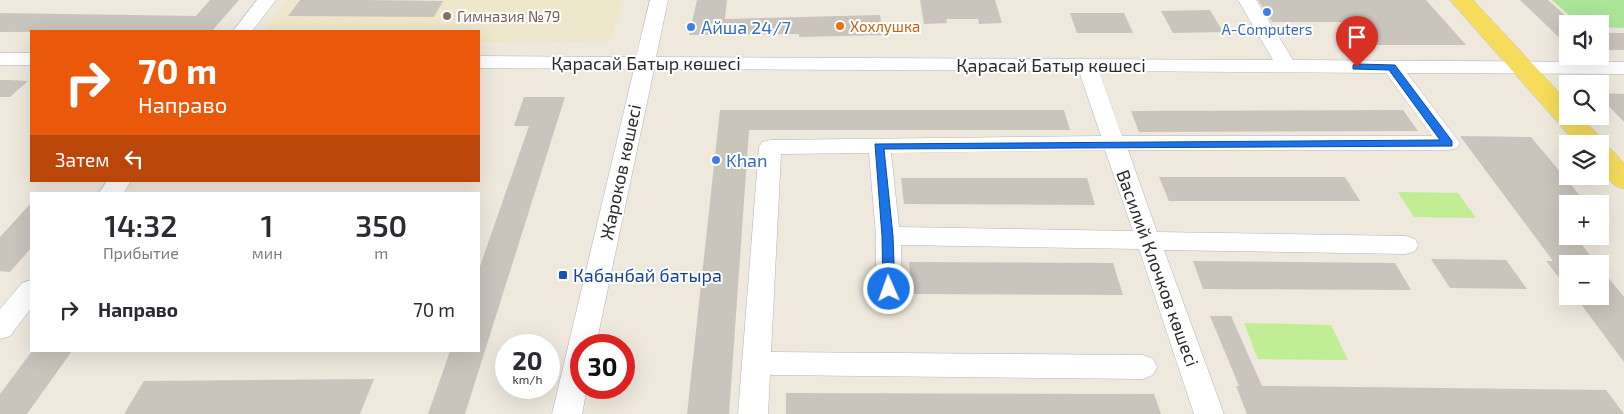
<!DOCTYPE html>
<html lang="ru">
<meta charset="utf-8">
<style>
:root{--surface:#fff;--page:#f7f7f7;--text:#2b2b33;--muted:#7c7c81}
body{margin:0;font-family:"Exo 2",sans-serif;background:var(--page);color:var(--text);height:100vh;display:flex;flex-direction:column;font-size:19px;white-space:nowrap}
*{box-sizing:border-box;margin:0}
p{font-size:16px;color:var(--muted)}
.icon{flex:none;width:28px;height:28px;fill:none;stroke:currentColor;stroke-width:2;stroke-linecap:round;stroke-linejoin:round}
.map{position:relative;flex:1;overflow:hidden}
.panel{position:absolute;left:30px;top:192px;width:450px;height:160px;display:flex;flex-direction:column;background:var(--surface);border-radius:0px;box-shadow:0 5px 20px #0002}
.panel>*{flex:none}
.top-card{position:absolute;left:30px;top:30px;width:450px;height:152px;border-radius:0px;box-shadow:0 5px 20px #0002;background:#ea580c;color:#fff;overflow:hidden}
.controls{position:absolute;left:1559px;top:15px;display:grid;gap:10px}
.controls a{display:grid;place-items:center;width:50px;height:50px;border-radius:0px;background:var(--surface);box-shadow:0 5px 20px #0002;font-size:25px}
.speed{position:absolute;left:495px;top:334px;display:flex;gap:10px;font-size:25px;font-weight:700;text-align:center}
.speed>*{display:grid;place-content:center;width:65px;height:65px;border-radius:50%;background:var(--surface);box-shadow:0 5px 20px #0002;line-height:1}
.speed small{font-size:12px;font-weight:400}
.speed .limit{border:8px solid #d22;background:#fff;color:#111}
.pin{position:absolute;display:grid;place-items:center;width:42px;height:42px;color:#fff;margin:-51px -21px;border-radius:50% 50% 50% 0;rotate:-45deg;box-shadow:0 0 5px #0007}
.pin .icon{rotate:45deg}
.me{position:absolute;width:55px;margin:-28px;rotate:358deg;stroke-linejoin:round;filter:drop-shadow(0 0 4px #0008)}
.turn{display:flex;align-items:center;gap:18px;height:105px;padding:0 25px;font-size:22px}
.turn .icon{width:65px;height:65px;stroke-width:2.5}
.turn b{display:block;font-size:35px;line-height:42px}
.then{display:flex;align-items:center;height:48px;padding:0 25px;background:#0003;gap:10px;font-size:19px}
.eta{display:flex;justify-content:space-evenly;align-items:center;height:85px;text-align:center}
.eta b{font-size:30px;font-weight:600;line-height:35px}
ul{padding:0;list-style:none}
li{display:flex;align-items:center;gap:15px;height:65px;padding:0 25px}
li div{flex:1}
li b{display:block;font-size:19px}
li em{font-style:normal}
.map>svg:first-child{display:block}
.education{fill:#efe7cc}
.green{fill:#ade598}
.pitch{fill:#c1ed94}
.building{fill:#c9c5bd}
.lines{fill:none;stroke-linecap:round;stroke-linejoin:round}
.minor-casing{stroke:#b1b3bf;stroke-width:1}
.major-casing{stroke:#c8c8c8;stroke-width:1}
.minor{fill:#fff;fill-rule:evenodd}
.major{fill:#f5dc5b;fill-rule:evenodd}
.route{fill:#1a73e8;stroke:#114b97}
.shop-dot{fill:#3f7fe0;stroke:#fff;stroke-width:2}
.education-dot{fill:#8d6e63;stroke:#fff;stroke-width:2}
.food-dot{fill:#e8710a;stroke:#fff;stroke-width:2}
.transit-dot{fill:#1a4fb4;stroke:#fff;stroke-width:2}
.labels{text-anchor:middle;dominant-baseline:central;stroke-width:4;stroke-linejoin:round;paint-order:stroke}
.far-education-label{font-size:15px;fill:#785e54;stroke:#fff;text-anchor:start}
.far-food-label{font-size:15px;fill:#c56008;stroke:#fff;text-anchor:start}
.far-shop-label{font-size:15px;fill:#366cbe;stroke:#fff}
.shop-label{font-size:18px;fill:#366cbe;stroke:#fff;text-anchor:start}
.street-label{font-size:18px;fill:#2b2b2b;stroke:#fff}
.transit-label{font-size:18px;fill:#164399;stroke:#fff;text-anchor:start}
</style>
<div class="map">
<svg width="1624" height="414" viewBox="0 0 1624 414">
<rect width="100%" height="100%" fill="#eee8dd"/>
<path class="education" d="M287,0h337l-14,41 -131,1v-11h-215z"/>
<path class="green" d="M1552,0h72v28l-24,-1v-3h-21z"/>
<path class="pitch" d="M1398,192l60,1 18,25 -62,-1z
M1244,323l87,2 17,35 -90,-1z"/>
<path class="building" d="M210,0h29l-27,31 -212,1v-19l196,3z
M300,0h63l80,1 -9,16 -146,-1z
M697,0h30l-2,19 155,-4 3,20 -84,2v-3l-110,1z
M920,0h75l7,23 -23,1 -1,-5h-32l1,4 -23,1z
M1258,0h168l40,45h-92l-17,-23h-85z
M1520,0h28l20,18v28z
M1210,10l13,22 -50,1 -12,-22z
M1070,13h54l9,20h-56z
M1600,33h24v17h-24z
M0,80h10l18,1 -18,16h-10z
M1600,93l24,1v28l-24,-25z
M524,97h41l-100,317h-37l22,-63h29v-82l50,-143h-15z
M720,110h344l6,20h-321l-20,284h-42z
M1403,110l15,21 -279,1 -8,-21z
M1460,136l71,1 56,67h-19v32h7l22,28h-29v25l-22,-28h7z
M1159,177h186l15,24h-191z
M901,178h186l8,27 -191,-1z
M31,203v45l-21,24 -10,-1v-34z
M1431,259l75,1 21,29 -77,-1z
M1193,261l202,2 16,27 -208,-1z
M909,262l204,1 10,32 -211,-1z
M1600,267l24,30v65l-49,-66h25z
M1210,316h21l31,70 344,4 18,24h-377l-11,-28h3z
M32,351h40l-45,63h-27v-20z
M374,379l-14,35h-236l20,-33z
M786,393l368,1 7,20h-375z"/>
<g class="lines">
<g class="minor-casing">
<path id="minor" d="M257,0h19l-24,31h-19z
M650,0h18l-12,57 617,3 -35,-60h18l37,60 331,2v12l-217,-1 53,70 -3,5 -8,2h-321l29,82 249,4 9,3 3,6 -3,6 -9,3 -242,-4 60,164h-30l-55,-165 -238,-4 1,44 -4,7 -9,3 -9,-3 -4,-7v-53l-7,-83 -88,1 -10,198 372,3 10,4 4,8 -4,8 -10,4 -373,-4 -2,39h-30l21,-267 3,-5 8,-2 331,-4 -22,-65 -425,-2 -58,276h-15v43h6l-5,26h-30l82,-345 -155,-1v-12l157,1zM1099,71l287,2 46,63h-310zM1105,150l28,81 -234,-4 -8,-74z
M0,53h31v12h-31z
M107,181h24l-8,13h-25z
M31,280v28l-21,28 -10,3v-30l22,-26z"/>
</g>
<g class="major-casing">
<path id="major" d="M1450,0h23l95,102v14h13l20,22 3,7 5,2 15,16v26l-9,-3 -15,-16v-26h-23z"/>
</g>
<use href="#minor" class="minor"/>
<use href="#major" class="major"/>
</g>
<path class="route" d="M1357,64l38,1 57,76v5l-568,3 9,87 2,53 -6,4 -6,-4 -1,-53 -7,-92 565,-4 -51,-70 -36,-1v-4z"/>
<g class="shop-dot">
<circle cx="1267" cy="12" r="5"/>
<circle cx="691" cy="27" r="5"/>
<circle cx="716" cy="160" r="5"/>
</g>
<circle class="education-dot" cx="447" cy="16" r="5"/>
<circle class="food-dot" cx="840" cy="26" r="5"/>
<rect class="transit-dot" x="558" y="270" width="10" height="10" rx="2.5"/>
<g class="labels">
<g class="far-education-label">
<text x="457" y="16">Гимназия №79</text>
</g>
<g class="far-food-label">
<text x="850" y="26">Хохлушка</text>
</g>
<g class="far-shop-label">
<text x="1267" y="29">A-Computers</text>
</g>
<g class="shop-label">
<text x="701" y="27">Айша 24/7</text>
<text x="726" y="160">Khan</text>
</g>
<g class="street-label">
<text x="646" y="63">Қарасай Батыр көшесі</text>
<text x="1051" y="65">Қарасай Батыр көшесі</text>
<text transform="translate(620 172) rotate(-78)">Жароков көшесі</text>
<text transform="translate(1158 268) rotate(70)">Василий Клочков көшесі</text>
</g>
<g class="transit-label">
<text x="573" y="275">Кабанбай батыра</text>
</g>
</g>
</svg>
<div class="controls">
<a><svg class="icon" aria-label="sound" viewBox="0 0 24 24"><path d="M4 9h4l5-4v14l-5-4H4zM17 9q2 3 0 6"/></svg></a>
<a><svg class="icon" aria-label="search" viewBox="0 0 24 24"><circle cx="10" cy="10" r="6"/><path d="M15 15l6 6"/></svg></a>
<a><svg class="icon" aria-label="layers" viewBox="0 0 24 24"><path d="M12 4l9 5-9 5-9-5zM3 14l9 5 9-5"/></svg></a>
<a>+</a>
<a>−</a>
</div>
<div class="speed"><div>20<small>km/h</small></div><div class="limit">30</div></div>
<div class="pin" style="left:1357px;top:67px;background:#d93025"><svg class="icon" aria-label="arrive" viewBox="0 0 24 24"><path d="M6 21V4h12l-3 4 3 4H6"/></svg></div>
<svg class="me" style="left:889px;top:289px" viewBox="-20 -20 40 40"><circle r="17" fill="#1a73e8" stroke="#fff" stroke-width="3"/><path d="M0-11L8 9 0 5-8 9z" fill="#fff"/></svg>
<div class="top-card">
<div class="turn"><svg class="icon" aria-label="right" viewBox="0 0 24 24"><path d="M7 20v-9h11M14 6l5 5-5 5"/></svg><div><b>70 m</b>Направо</div></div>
<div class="then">Затем<svg class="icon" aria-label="left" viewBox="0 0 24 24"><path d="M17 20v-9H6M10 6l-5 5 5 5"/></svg></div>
</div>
<section class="panel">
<div class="eta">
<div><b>14:32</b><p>Прибытие</p></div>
<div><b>1</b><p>мин</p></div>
<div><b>350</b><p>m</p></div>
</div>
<ul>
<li><svg class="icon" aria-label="right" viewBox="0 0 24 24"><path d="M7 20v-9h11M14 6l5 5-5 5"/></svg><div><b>Направо</b></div><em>70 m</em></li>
</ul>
</section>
</div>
